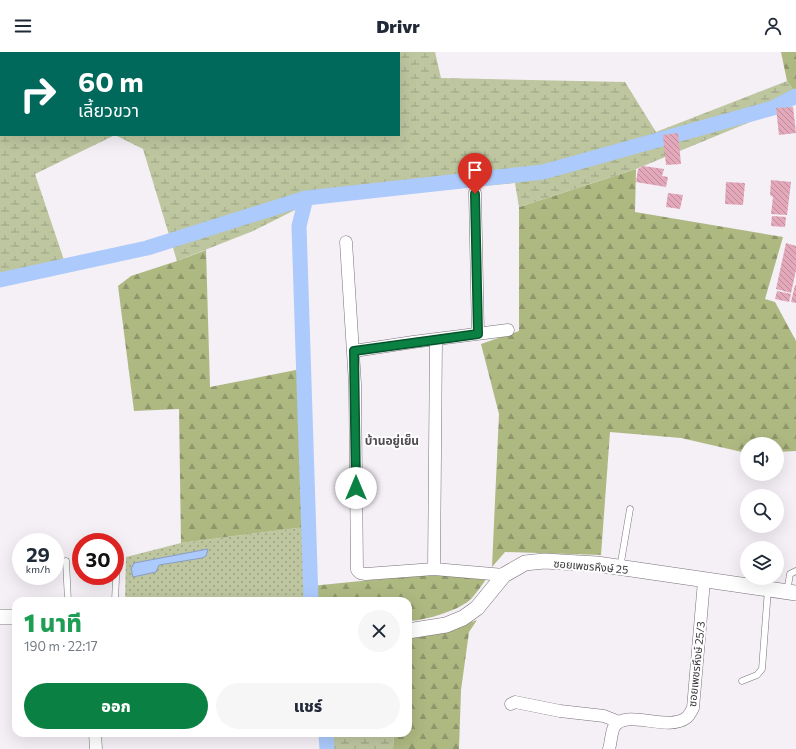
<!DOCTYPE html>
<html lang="th">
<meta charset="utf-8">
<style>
:root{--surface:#fff;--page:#f6f6f7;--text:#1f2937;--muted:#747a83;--accent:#0b8043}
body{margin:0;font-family:Commissioner,"Noto Sans Thai",sans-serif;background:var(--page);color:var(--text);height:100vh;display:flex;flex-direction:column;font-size:15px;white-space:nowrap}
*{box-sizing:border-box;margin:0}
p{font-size:13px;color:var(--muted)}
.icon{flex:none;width:22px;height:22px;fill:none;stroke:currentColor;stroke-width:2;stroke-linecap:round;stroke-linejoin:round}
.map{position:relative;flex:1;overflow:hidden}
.panel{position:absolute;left:12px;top:545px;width:400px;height:140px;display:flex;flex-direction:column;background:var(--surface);border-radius:12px;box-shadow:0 4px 16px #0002}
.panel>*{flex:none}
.banner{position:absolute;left:0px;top:0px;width:400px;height:84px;box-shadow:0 4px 16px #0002;background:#00695c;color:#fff;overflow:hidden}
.buttons{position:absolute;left:740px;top:385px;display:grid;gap:8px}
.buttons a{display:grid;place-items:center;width:44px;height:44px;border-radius:50%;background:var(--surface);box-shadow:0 4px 16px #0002;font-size:20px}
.speed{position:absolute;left:12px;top:481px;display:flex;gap:8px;font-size:20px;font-weight:700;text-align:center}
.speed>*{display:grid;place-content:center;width:52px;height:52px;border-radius:50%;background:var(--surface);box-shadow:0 4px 16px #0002;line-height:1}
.speed small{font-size:10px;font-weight:400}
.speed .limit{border:6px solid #d22;background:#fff;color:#111}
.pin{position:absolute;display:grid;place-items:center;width:34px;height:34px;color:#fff;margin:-41px -17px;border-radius:50% 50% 50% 0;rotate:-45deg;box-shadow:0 0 4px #0007}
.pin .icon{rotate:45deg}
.me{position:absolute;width:44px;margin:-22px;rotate:0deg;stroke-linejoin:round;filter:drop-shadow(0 0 3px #0008)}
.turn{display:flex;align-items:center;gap:14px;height:84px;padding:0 12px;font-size:18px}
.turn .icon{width:52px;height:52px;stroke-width:2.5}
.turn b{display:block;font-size:28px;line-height:34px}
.round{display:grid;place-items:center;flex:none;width:42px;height:42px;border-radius:21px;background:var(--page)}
.overview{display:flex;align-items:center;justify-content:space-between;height:68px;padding:0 12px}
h1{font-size:24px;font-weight:800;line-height:30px;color:#1e9e55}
.primary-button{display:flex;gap:8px;margin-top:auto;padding:8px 12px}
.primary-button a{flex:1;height:46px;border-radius:24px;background:var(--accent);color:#fff;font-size:16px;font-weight:800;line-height:46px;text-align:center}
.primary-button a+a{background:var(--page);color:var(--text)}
header{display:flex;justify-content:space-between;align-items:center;height:52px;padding:0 12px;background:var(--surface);font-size:18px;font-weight:800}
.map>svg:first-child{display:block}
.grass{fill:url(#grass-dots)}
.forest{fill:url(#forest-firs)}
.wetland{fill:url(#wetland-marsh)}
.water{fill:#accafb;stroke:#899ec1}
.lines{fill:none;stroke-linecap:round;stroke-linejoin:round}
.canal{stroke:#accafb;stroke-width:15}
.building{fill:url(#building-back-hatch)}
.service-casing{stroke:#787279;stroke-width:7}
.minor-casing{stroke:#787279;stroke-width:13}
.tertiary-casing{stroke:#787279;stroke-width:16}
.service{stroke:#fff;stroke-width:6}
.minor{stroke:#fff;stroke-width:12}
.tertiary{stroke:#fff;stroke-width:15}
.route-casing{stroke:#07532c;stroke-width:10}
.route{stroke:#0b8043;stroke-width:7}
.labels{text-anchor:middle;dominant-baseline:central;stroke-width:4;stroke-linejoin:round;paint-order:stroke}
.street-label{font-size:11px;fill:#383639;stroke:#fefefe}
.neighbourhood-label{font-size:12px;font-weight:bold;fill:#504b51;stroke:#fefefe}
</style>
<header><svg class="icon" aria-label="menu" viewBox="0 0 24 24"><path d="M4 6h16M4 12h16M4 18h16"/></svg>Drivr<svg class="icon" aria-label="person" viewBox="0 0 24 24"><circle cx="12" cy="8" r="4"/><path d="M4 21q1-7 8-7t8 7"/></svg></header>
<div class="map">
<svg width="796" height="697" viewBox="0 0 796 697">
<defs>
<pattern id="grass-dots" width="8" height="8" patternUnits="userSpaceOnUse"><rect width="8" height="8" fill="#bec6a0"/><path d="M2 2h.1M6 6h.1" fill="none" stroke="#9ba283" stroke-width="1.8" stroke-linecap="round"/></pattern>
<pattern id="forest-firs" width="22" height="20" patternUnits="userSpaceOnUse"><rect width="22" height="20" fill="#aeb881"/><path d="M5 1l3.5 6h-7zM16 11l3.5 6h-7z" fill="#8f966b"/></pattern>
<pattern id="wetland-marsh" width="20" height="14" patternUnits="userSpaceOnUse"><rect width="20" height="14" fill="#bec6a0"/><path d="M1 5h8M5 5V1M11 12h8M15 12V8" fill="none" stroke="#9ba283"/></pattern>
<pattern id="building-back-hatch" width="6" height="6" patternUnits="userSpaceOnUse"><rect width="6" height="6" fill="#e4a8bb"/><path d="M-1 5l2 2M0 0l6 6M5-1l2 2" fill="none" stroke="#ba8a99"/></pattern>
</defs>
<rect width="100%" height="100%" fill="#f5eff6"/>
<path class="grass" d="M305,475l1,74h-181l1,-44 55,-14z"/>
<path class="forest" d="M781,0h15v42l-9,-13z
M636,117l-1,43 148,25 -18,62 10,3 21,39v110l-19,1v-8h-30v8h-5l-61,-14 -71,-6 -9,123 -96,-3 -13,15 7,-153 -18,-70 38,-13v-124z
M206,198l4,137 91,-18 4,158 -124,16 -2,-134 -45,2 -16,-125 13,-10 46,-15z
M421,523h34l32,3c-5,7 -10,14 -15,20 -11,12 -48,23 -64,23v-20h-93l-4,-15z
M477,568l-8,12 -8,58 -2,59h-66l1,-16h14v-98l33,-2z"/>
<path class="wetland" d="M0,0h435l6,26 184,4 31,50 131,-51 9,13v9l-160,66 -117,38 -4,-24 -206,20 -56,28 -76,30 -34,-112 -28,-14h284v-82h-398v82h114l-80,39 33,98 -68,15z
M333,681h61l-1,16h-60z"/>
<path class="water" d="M208,497l-2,7 -4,2 -43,7 -3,7 -23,5 -2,-8 3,-6z"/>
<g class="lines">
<path class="canal" d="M306,146l-7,28 12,375
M0,228l147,-32 159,-50 237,-26 230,-64 23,-12
M326,681l1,16"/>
</g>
<path class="building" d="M793,55l3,26 -17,2 -3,-27z
M678,81l3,31 -15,1 -3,-30z
M643,114l21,3 -2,7 6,1 -2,10 -30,-5 2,-13z
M771,128l20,2 -4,33 -16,-1 2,-17 -3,-2z
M726,130l19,1 -2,22 -18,-1z
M668,141l15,2 -3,14 -14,-2z
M772,164l14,1 -1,10 -14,-1z
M786,191l10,3v24l-5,23 -15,-4z
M795,233h1v18l-5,-1z
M777,239l14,3 -2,8 -14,-3z"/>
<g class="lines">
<g class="service-casing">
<path id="service" d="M95,485l9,5
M66,509l2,40
M620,516l10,-59
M787,540l3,-18 6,-3
M115,549l2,-47 -2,-5
M742,629l15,-6 5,-6 6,-80"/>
</g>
<g class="minor-casing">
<path id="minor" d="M475,141l3,141
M346,190l9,142 2,186 3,3 6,1 68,-5 70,6
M354,299l59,-9 95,-12
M434,517l2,-230
M511,652l4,-2 45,9 44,5 15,6
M95,681l1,16
M609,697c2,-6 2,-16 5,-22 11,-19 53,5 72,-9 3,-2 5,-6 7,-10l11,-127"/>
</g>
<g class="tertiary-casing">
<path id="tertiary" d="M0,565h16
M408,579l38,-6 17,-7 14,-10 27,-33 21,-12 19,-2 53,3 199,29"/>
</g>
<use href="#service" class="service"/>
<use href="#minor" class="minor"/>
<use href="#tertiary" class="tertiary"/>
</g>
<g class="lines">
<g class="route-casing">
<path id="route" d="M356,436l-2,-137 124,-17 -3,-140"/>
</g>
<use href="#route" class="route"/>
</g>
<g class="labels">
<g class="street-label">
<text transform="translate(591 514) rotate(5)">ซอยเพชรหึงษ์ 25</text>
<text transform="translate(696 612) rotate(-84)">ซอยเพชรหึงษ์ 25/3</text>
</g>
<g class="neighbourhood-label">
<text x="392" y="388">บ้านอยู่เย็น</text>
</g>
</g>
</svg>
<div class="buttons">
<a><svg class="icon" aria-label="sound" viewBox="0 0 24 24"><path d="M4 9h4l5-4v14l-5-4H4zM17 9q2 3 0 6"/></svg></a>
<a><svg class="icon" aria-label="search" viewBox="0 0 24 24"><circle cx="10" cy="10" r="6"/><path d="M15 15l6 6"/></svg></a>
<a><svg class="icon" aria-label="layers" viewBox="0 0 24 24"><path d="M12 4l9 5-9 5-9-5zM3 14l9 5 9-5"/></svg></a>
</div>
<div class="speed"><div>29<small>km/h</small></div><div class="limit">30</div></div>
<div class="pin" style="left:475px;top:142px;background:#d93025"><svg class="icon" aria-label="arrive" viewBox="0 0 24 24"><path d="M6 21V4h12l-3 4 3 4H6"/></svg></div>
<svg class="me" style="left:356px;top:436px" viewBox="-20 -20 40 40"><circle r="19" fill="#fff"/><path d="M0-13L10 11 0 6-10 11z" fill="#0b8043"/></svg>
<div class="banner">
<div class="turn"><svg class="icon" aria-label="right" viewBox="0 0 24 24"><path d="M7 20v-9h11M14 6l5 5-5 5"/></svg><div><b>60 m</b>เลี้ยวขวา</div></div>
</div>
<section class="panel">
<div class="overview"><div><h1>1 นาที</h1><p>190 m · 22:17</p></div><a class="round"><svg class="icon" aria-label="close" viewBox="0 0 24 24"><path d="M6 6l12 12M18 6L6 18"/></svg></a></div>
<div class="primary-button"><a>ออก</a><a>แชร์</a></div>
</section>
</div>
